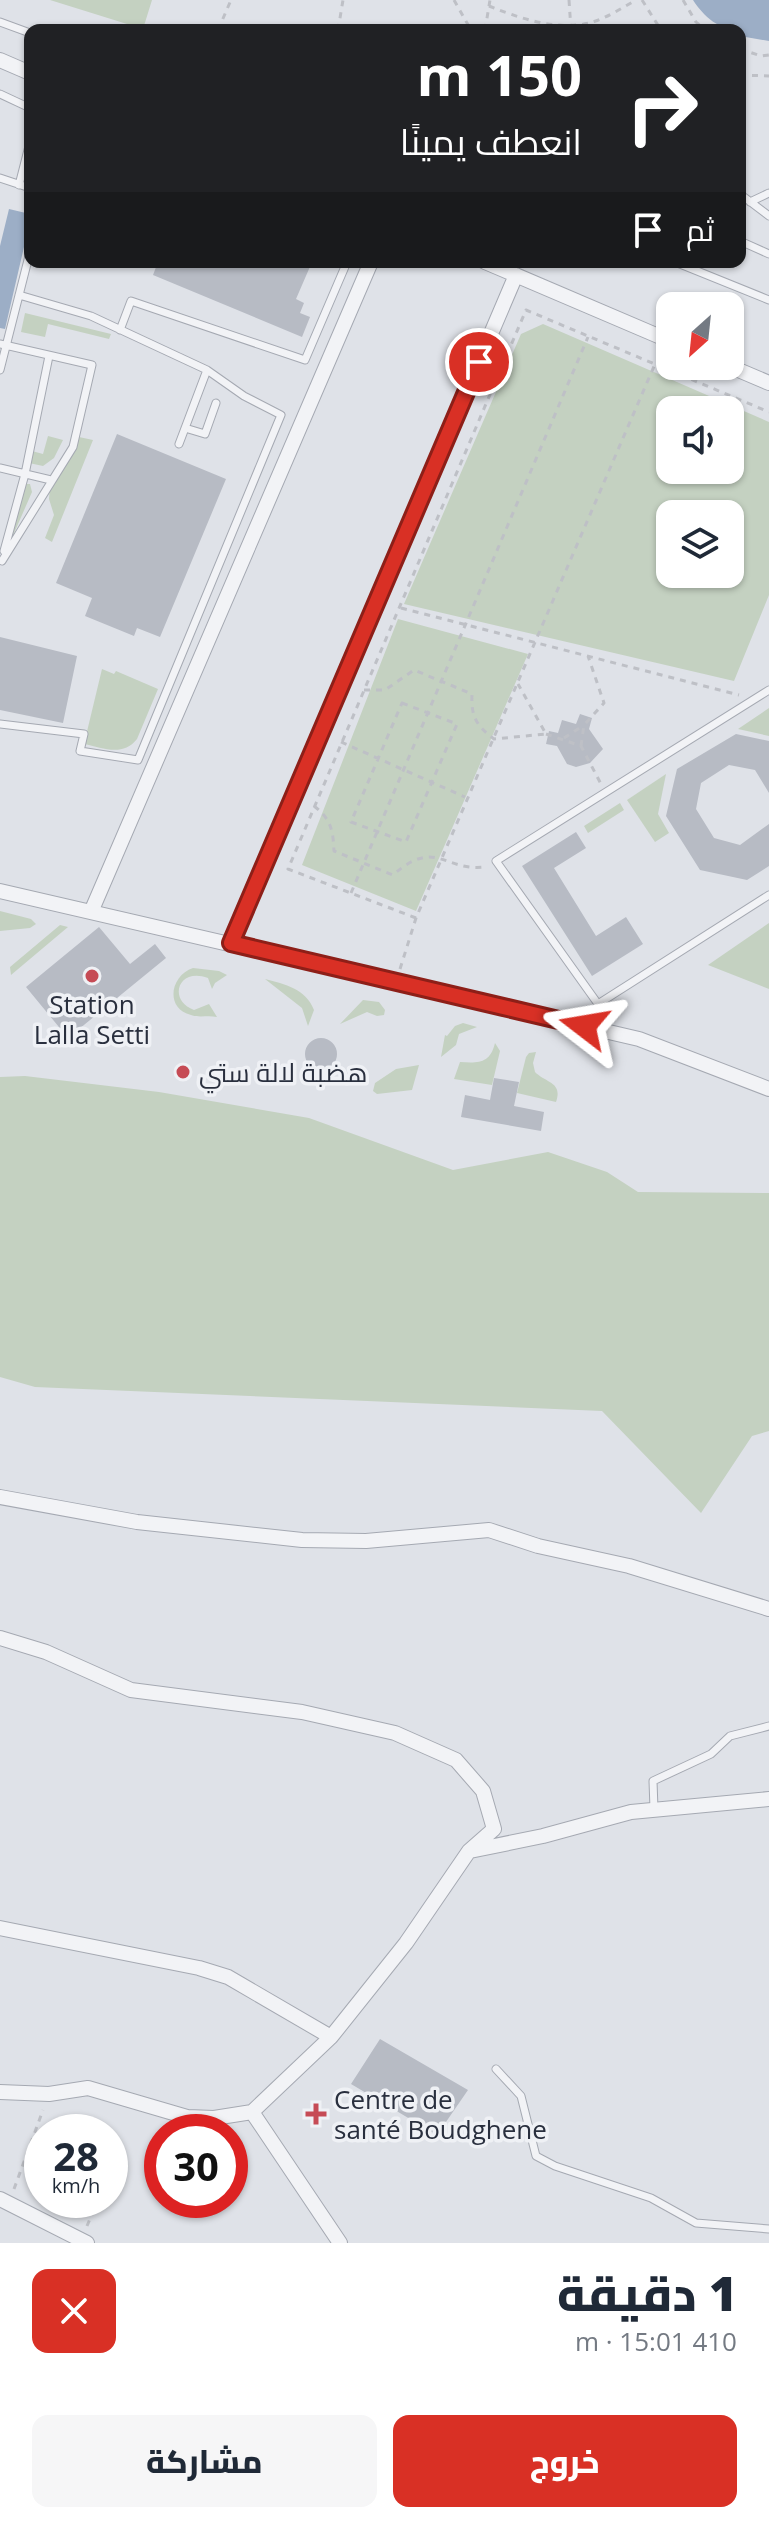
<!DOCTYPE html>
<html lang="ar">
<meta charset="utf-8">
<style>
:root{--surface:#fff;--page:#f6f6f7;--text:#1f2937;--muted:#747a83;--accent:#d93025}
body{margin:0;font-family:"Open Sans",Cairo,sans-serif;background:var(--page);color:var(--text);direction:rtl;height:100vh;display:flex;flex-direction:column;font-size:30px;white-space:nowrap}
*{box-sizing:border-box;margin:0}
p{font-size:26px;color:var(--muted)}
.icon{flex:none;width:44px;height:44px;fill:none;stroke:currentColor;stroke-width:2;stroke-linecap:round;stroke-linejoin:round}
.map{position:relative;height:2243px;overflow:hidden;direction:ltr}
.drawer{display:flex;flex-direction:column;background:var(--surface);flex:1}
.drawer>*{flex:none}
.banner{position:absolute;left:24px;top:24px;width:722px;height:244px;border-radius:16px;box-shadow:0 2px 6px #0004;direction:rtl;background:#202124;color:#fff;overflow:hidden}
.needle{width:52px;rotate:207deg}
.buttons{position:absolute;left:656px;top:292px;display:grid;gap:16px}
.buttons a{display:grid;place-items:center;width:88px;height:88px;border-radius:16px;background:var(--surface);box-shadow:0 2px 6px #0004;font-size:40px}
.speed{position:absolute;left:24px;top:2114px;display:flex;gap:16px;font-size:40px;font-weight:700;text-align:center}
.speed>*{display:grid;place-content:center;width:104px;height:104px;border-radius:50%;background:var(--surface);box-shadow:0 2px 6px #0004;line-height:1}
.speed small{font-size:20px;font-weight:400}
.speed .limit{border:12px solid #d22;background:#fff;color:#111}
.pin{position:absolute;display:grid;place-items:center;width:68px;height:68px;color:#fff;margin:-34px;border:4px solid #fff;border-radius:50%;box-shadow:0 2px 8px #0007}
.me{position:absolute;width:88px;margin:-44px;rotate:284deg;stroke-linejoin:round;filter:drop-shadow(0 0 6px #0008)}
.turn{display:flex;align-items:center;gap:28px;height:168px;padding:0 32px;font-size:36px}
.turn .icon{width:104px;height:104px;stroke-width:2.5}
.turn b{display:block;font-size:56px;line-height:68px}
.then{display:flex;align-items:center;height:76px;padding:0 32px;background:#0003;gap:16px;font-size:30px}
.round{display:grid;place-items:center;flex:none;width:84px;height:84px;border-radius:16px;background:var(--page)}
.headline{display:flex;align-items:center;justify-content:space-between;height:136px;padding:0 32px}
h1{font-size:48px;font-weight:800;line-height:60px}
.primary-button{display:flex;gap:16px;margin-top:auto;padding:16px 32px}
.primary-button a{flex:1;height:92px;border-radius:16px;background:var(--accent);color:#fff;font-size:32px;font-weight:800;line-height:92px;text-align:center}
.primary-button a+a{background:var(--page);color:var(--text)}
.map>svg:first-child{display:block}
.green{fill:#c4d1c1;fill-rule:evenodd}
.water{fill:#9caec6}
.building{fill:#b7bbc4}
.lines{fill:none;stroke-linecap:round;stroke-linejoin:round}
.service-casing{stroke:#a5a9b2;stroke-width:9}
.minor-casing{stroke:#a5a9b2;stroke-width:16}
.path{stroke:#bec0c6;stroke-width:3;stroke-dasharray:6 6;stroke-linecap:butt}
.service{stroke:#f2f3f6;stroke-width:7}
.minor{stroke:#f2f3f6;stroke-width:14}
.route-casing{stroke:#8d1f18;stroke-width:20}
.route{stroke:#d93025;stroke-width:14}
.poi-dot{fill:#c64b55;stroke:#eff1f5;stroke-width:3}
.labels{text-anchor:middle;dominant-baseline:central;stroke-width:7;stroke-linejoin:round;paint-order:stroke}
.poi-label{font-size:26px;fill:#292f3e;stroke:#eff1f5;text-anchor:start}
</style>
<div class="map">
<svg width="769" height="2243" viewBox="0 0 769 2243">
<rect width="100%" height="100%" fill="#dfe2e8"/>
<path class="green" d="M50,0h102l-9,29z
M25,313l86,21 -2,5 -61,-15 -3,13 -24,-5z
M543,324l226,98v173l-35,86 -330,-77 117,-270zM670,410h60v60h-60zM670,514h60v60h-60z
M48,436l15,4 -9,18 -11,8 -14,-3 3,-12 11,3z
M79,437l14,3 -41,102 -7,-4 9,-23 -5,-16 1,-13z
M24,484h6l2,8 -24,55z
M398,619l130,35 -112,257 -114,-46z
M102,669l12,5 2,-3 42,18 -21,50c-14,18 -34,9 -53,5z
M769,708v28l-31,-7z
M666,774l-8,40 11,19 -14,9 -28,-42z
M620,803l4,7 -36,23 -4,-7z
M0,911l31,8 5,5 -6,4 -30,3z
M769,923v66l-61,-24z
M60,925l8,2 -57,48 -1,-8z
M193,968l26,3 8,4 -12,8 -3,6 -4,-11c-31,-11 -40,23 -14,32l15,-6 8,13c-9,-2 -18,1 -26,-2 -27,-7 -20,-40 2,-47z
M265,979c20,5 41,10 49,31l-6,16 -6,-18z
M363,1000l16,2 6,8 -1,5 -7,1 -10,-4 -27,12z
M463,1023l14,4 -18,7 -3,11 -15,12 4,-22 2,1 8,-10z
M495,1043l5,8 -8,34 -38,-6 6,-17c18,1 30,2 35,-19z
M536,1052l-3,11 2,9c11,11 28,10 21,30l-39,-9 9,-36 3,-4z
M419,1065l-7,25 -35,4 -4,-3 2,-8 21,-14z
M25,1076l134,16 150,26 144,52 95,-18 59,20 31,20 131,1v238l-17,5 -51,77 -99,-102 -567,-24 -35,-10v-300z"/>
<path class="water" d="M693,0h76v41l-29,-5v-6c-21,0 -36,-13 -47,-30z
M9,209l21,5v7l-25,108 -5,-1v-82z"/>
<path class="building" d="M158,262h154l-16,37 8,4 -4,10 10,4 -8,20 -149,-62z
M117,434l109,45 -66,158 -23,-9 -3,8 -49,-20 7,-18 -36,-15z
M0,637l77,19 -14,67 -63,-13z
M580,714l12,4 -3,11 14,20 -13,14 -14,4 -9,-3 -10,-18 -11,-2 3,-13 9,2 4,-13 14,4z
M736,734l33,7v52l-14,-23 -26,-5 -28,18 -5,26 18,29 26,7 29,-21v42l-22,14 -47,-10 -34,-54 11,-47z
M576,832l10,16 -32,20 42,68 30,-19 17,27 -51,32 -70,-110z
M99,927l31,37 25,-20 11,14 -98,80 -42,-51z
M305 1054a16 16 0 1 1 32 0a16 16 0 1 1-32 0Z
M494,1078l25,4 -5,24 30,6 -3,19 -80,-14 4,-22 25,5z
M380,2039l88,51 -31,45 -86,-51z"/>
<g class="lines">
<g class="service-casing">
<path id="service" d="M0,22l30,11
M0,94l30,14
M0,178l30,10
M19,185l11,-43
M740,194l29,22
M750,202l19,-9
M740,241l29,13
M675,262l94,38
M120,330l11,-29 174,59 42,-98
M0,344l92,21 -19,82 -71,114
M0,370l30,-118
M185,428l20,6 11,-31
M179,444l28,-74
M0,468l51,12
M4,551l21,-77 24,-118
M769,690l-273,171 102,143 171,-109
M0,724l84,10 -4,17 58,9 143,-345 -37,-19 -37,-26 -116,-54 -72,-21
M654,1809l-1,-28 58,-27 19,-18 39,-10
M496,2069l25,27 15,60 19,10 96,32 45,25 73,6"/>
</g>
<g class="minor-casing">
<path id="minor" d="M0,60l30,13
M485,262l185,79
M729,366l40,17
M0,891l639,148 130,50
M91,912l280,-650
M231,943l285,-668
M0,1497l137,25 165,18 64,1 123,-11 49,16 91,20 140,43
M0,1638l46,14 85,38 171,22 93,21 61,27 27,31 11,38 -25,22 -63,92 -75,94 -79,75 -38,6 -27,-1 -99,-29 -39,6 -49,-2
M470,1851l73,-15 88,-24 138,-13
M0,1928l199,40 29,9 103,60
M252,2112l88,131
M0,2199l87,44"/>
</g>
<path class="path" d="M454,0l17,30
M569,0l2,30
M642,0l19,30
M683,0l13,22 9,8
M489,6c30,12 67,25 100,17 16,-4 33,-15 47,-23
M218,30l13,-30
M338,30l5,-30
M485,30l5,-30
M687,30l9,-8
M740,49l21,7 8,-1
M740,75l29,1
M401,608l338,87
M364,690h21l29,-20 58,24c-1,23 4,31 22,45l52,-5 -28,-50
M402,703l55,21 -51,118 -55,-20z
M546,734l35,12 20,38
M564,738l20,-13
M341,742l124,55
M581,746l3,-21 20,-22 -16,-47
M314,806c17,13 19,24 20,45l59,24c43,-38 51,-3 92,-8
M351,893l237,-556
M416,918l-128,-49 238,-559 243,102
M400,969l16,-51 239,-554
M110,2168l4,-10
M14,2189l29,-79
M87,2226l11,-26"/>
<use href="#service" class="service"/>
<use href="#minor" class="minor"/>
</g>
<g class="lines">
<g class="route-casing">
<path id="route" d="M479,362l-248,581 353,83"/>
</g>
<use href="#route" class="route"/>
</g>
<g class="poi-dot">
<circle cx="92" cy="976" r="8"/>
<circle cx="183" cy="1072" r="8"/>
<path d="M312 2102h8v8h8v8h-8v8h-8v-8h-8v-8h8z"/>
</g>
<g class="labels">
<g class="poi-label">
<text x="92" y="1004" text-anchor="middle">Station<tspan x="92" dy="30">Lalla Setti</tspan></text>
<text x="199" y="1072">هضبة لالة ستي</text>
<text x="334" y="2099">Centre de<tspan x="334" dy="30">santé Boudghene</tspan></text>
</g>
</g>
</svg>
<div class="buttons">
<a><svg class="needle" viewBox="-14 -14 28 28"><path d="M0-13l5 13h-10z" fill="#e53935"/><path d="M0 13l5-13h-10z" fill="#747a83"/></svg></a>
<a><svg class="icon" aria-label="sound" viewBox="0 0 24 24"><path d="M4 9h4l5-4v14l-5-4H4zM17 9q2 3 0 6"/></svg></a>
<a><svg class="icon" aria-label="layers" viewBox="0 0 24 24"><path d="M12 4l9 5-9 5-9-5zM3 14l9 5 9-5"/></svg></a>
</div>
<div class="speed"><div>28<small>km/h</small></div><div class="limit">30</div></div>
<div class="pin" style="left:479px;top:362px;background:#d93025"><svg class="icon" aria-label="arrive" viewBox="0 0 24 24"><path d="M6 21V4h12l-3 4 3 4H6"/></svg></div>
<svg class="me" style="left:584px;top:1026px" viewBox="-20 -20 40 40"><path d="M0-17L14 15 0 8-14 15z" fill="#d93025" stroke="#fff" stroke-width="4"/></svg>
<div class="banner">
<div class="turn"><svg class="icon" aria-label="right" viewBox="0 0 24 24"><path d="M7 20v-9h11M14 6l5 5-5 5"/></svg><div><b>150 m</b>انعطف يمينًا</div></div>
<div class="then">ثم<svg class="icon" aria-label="arrive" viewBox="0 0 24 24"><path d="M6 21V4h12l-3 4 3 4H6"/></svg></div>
</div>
</div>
<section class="drawer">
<div class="headline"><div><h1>1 دقيقة</h1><p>410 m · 15:01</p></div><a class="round" style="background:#d93025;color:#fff"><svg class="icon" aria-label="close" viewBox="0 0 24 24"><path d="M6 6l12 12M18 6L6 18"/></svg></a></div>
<div class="primary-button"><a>خروج</a><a>مشاركة</a></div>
</section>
